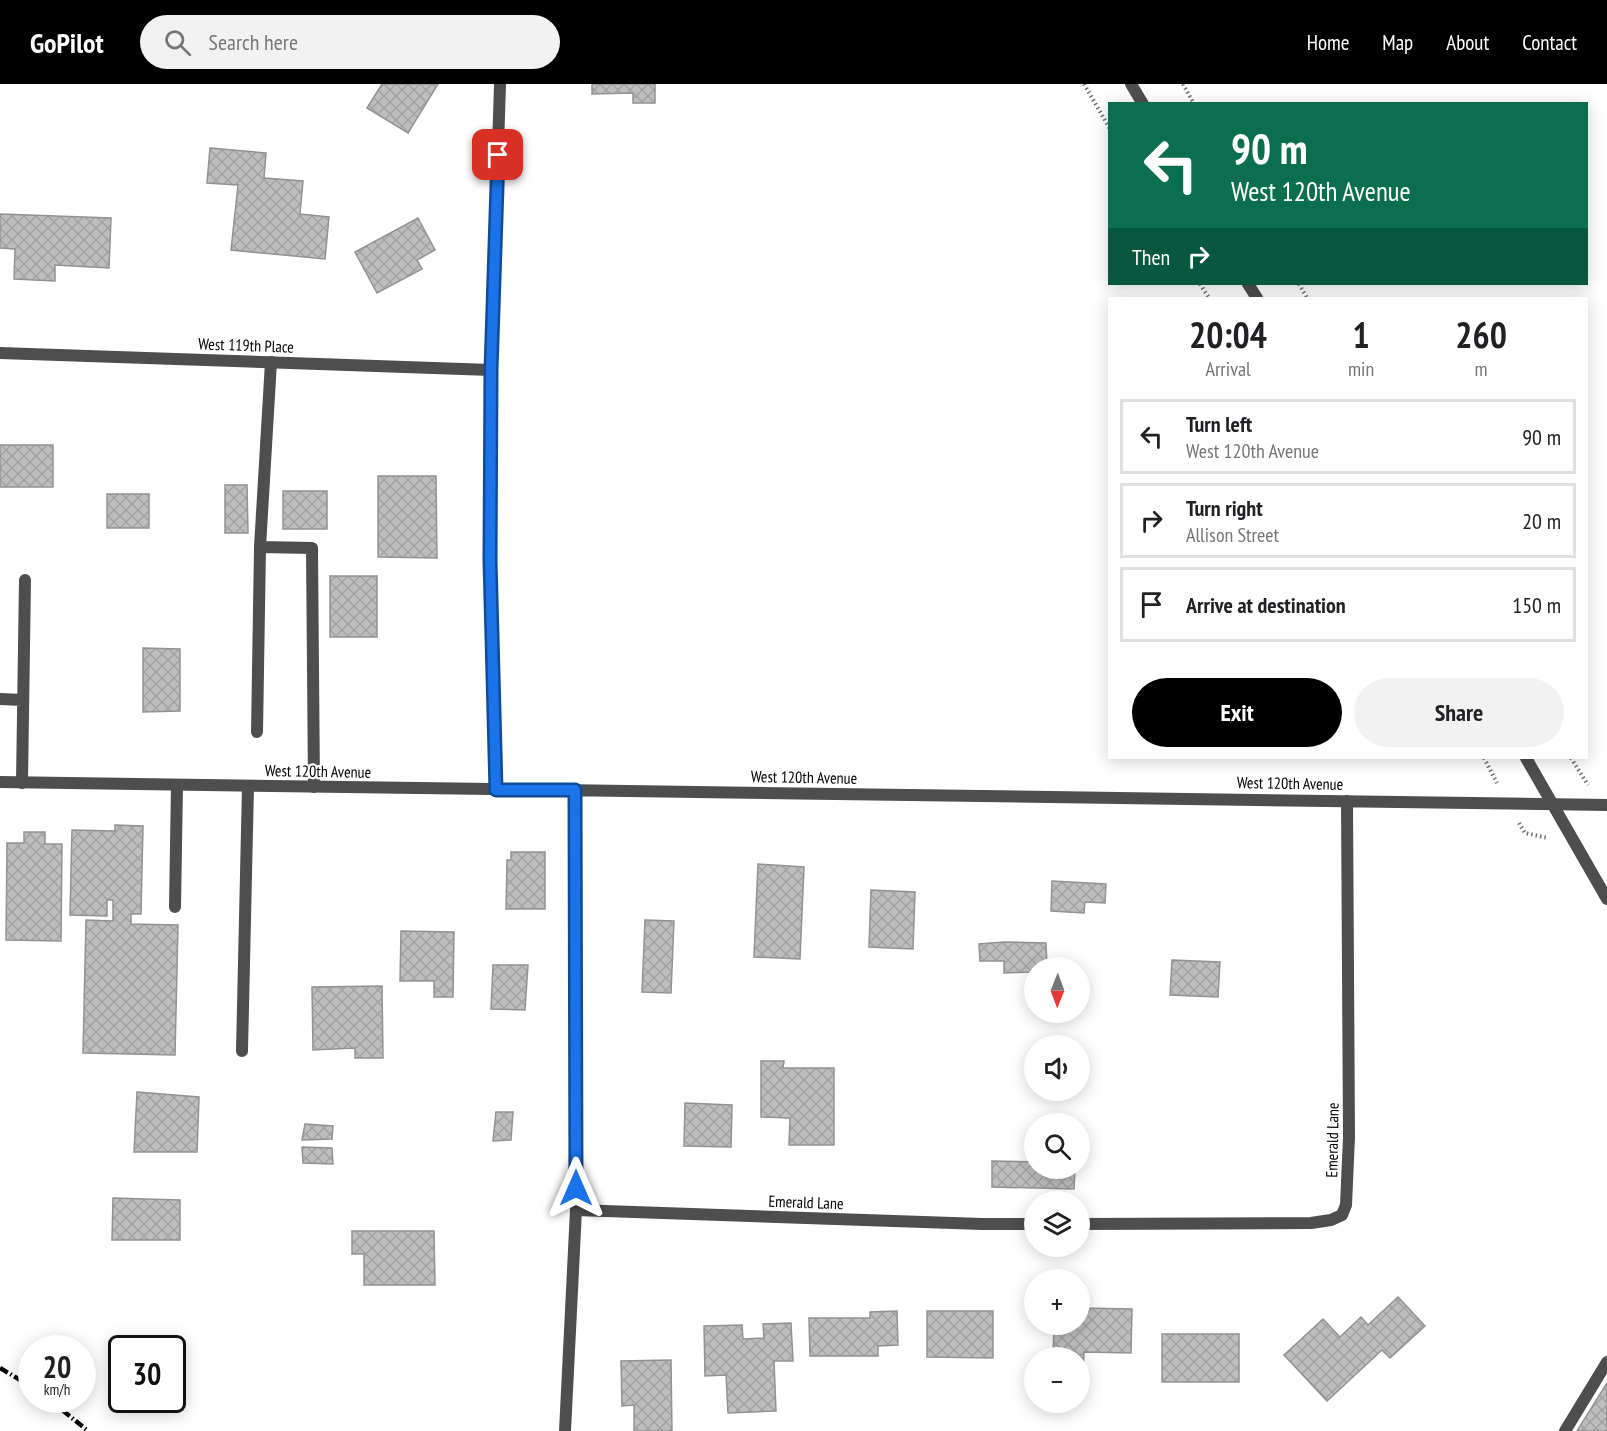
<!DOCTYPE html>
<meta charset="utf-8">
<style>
:root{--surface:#fff;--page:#f2f2f2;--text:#202124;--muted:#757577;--line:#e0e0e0;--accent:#000}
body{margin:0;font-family:"PT Sans Narrow",sans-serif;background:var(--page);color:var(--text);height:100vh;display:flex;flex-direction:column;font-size:22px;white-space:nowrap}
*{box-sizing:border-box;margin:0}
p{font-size:20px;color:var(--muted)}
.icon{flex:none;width:33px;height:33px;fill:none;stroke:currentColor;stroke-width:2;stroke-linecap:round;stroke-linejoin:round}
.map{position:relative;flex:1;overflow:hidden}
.sheet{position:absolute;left:1108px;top:213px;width:480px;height:462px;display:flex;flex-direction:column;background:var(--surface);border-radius:0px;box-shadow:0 3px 15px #0003}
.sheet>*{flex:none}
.hud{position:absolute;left:1108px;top:18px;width:480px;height:183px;border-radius:0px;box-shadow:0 3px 15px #0003;background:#0b6e4f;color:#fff;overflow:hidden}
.needle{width:39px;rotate:181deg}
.controls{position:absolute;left:1024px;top:873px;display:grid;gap:12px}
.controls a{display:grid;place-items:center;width:66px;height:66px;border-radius:50%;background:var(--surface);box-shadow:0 3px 15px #0003;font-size:30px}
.speed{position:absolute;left:18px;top:1251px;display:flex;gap:12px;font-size:30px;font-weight:700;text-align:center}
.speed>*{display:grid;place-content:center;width:78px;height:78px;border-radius:50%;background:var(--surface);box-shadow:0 3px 15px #0003;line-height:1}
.speed small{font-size:15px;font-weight:400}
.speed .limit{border:3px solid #111;border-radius:9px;background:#fff;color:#111}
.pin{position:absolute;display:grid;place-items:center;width:51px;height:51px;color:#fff;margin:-26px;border-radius:12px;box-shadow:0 3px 9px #0006}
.me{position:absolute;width:66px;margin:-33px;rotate:0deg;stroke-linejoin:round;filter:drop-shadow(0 0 4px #0008)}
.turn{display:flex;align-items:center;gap:21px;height:126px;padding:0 24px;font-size:27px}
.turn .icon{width:78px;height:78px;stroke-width:2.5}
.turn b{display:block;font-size:42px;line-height:51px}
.then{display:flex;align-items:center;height:57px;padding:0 24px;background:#0003;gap:12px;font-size:22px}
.eta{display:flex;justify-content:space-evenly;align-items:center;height:102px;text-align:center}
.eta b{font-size:36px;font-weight:700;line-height:42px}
.primary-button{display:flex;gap:12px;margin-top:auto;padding:12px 24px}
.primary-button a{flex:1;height:69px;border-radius:36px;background:var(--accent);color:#fff;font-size:24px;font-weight:700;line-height:69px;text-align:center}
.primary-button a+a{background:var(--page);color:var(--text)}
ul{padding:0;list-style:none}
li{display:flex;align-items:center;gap:18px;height:75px;margin:0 12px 9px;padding:0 12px;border:3px solid var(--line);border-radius:0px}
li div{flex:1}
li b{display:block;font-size:22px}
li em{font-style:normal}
header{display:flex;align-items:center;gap:36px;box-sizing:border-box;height:84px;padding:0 30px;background:var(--accent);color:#fff}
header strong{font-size:28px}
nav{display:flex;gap:33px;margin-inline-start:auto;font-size:21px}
.search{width:420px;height:54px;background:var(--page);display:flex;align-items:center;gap:15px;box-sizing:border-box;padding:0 21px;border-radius:33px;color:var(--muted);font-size:22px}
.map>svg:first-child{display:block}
.building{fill:url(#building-cross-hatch);stroke:#929292;stroke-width:1.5}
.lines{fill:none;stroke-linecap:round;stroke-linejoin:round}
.path{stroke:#707070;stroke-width:4;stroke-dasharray:1.5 3;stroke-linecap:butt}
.service{stroke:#4e4e4e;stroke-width:12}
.minor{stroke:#4e4e4e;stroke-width:12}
.tertiary{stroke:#4e4e4e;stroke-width:12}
.rail{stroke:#000;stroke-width:4.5;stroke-dasharray:9 3 1.5 3;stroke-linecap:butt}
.route-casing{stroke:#114b97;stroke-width:15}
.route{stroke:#1a73e8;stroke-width:10}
.labels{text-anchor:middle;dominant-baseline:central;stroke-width:4.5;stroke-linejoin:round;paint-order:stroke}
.street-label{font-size:16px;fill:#000;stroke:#fff}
</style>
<header>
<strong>GoPilot</strong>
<div class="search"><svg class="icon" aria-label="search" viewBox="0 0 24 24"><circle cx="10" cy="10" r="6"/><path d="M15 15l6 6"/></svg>Search here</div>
<nav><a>Home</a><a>Map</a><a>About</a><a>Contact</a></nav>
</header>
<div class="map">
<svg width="1607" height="1347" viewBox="0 0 1607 1347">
<defs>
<pattern id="building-cross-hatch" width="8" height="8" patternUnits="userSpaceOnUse" patternTransform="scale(1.5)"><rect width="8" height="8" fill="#bebebe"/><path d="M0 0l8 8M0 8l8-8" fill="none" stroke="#a2a2a2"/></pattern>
</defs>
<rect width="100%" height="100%" fill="#fff"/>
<path class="building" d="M382,0h56l-30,49 -41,-25z
M592,0h63v19h-22v-10l-41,1z
M210,64l56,5 -2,25 39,3 -3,33 29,3 -4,42 -94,-9 7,-65 -31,-2z
M0,130l111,4 -2,50 -54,-3v16l-41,-2 1,-30 -15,-1z
M418,134l17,32 -18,10 5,9 -45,24 -22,-41z
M0,361h53v42h-53z
M378,392h58l1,82 -59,-1z
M225,401h22l1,48h-23z
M283,407h44v38h-44z
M107,410h42v34h-42z
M330,492h47v61h-47z
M143,564l37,1v62l-37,1z
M115,741l28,1 -2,88h-10v10l47,1 -3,130 -92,-2 3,-133 27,1v-21h-6v16l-37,-1 2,-85 43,1z
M24,748h21v12h17l-1,97 -55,-1 1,-97h17z
M511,768h34v57h-39l1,-49h4z
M758,780l46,3 -4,92 -46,-2z
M1052,797l54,3 -1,19 -20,-1 -1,11 -33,-2z
M871,806l44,2 -2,57 -44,-2z
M645,836l29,1 -3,72 -29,-1z
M401,847l53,1 -1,65h-19v-16h-34z
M1004,858l42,1 1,25h-12v4l-31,1v-12h-24l-1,-17z
M1172,876l48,2 -2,35 -48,-2z
M493,881h35l-3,45 -34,-1z
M382,902l1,72h-28v-10l-42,2 -1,-63z
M761,977h23l-1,7h51v77h-45l1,-27 -29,-1z
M137,1008l62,5 -2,55h-63z
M685,1019l47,2 -1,42 -47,-1z
M496,1028h17l-2,28 -18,1z
M305,1040l28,2 -1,13 -30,1z
M302,1063l30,1 1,16 -30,-1z
M992,1077l43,1v6h40l-1,21 -82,-2z
M113,1114l67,2v40h-68z
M352,1147h82l1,54h-71v-31h-12z
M1080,1199h3l-1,25 50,1 -1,44 -47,-1 -1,25h-3v-19h-27l1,-34h26z
M1398,1213l27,29 -35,32 -8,-8 -55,51 -43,-46 39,-36 17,18 21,-20 7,8z
M897,1227l1,34 -20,1v10h-68l-1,-38h61v-6z
M927,1227h66v47l-66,-1z
M791,1239l2,38h-19l2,50 -48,2 -2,-38 -21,1 -1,-50 38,-1 1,14 21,-1 -1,-14z
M1162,1250h77v48h-77z
M671,1276l1,71h-38v-26l-12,1 -1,-45z
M1607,1299v48h-30z"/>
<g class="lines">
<path class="path" d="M1084,0l26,45
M1183,0l11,20
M1200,200l9,14
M1299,200l8,14
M1484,674l13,25
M1571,674l17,27
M1519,739l6,10 23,5"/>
<path class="service" d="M271,278l-11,185 52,1 2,239
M0,615l23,1
M257,648l3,-185
M22,699l3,-203
M175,823l2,-122
M242,967l6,-265
M1565,1347l42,-69"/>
<path class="minor" d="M0,269l491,17
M0,698l1607,23
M496,706l-6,-230 1,-190 9,-286
M575,706l1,420 406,14h53
M1080,1140l231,-1 20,-3 11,-5 4,-10 3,-68 -2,-336
M565,1347l11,-221"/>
<path class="tertiary" d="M1131,0l12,20
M1248,200l9,14
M1526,674l81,141"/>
<path class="rail" d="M0,1284l32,19
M50,1316l38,31"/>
</g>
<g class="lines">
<g class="route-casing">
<path id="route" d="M498,71l-7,215 -1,190 6,230h79l1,398"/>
</g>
<use href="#route" class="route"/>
</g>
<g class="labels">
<g class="street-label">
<text transform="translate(246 261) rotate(2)">West 119th Place</text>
<text transform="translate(318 687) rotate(1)">West 120th Avenue</text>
<text transform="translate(804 693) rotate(1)">West 120th Avenue</text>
<text transform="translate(1290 699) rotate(1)">West 120th Avenue</text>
<text transform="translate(1332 1056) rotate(-89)">Emerald Lane</text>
<text transform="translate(806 1118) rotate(2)">Emerald Lane</text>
</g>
</g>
</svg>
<div class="controls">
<a><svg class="needle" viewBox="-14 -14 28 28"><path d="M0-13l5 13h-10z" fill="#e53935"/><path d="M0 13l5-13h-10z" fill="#757577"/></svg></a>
<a><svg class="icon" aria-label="sound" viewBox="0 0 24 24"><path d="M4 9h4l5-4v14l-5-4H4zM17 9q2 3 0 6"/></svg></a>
<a><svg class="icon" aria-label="search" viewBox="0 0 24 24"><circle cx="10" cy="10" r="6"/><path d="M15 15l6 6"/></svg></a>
<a><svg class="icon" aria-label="layers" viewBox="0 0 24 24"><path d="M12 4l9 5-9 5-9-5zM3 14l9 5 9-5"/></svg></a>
<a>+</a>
<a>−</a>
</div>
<div class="speed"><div>20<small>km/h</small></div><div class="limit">30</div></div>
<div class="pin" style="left:498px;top:71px;background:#d93025"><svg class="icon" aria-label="arrive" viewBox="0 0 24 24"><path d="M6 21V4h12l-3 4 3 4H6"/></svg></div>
<svg class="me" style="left:576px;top:1104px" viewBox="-20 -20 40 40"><path d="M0-17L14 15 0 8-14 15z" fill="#1a73e8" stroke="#fff" stroke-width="4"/></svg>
<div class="hud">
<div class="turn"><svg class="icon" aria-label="left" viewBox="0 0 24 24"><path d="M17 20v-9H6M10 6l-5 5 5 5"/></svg><div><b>90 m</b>West 120th Avenue</div></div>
<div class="then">Then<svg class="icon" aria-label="right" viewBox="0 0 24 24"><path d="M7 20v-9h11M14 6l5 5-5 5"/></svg></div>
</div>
<section class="sheet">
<div class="eta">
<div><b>20:04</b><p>Arrival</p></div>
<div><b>1</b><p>min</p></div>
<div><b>260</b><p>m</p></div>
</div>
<ul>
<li><svg class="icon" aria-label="left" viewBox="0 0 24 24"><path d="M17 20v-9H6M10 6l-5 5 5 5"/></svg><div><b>Turn left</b><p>West 120th Avenue</p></div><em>90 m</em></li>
<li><svg class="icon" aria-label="right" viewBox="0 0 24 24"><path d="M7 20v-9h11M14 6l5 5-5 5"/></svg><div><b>Turn right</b><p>Allison Street</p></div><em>20 m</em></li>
<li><svg class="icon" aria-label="arrive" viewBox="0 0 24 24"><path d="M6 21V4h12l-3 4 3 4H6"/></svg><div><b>Arrive at destination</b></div><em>150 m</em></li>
</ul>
<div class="primary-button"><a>Exit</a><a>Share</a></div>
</section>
</div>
